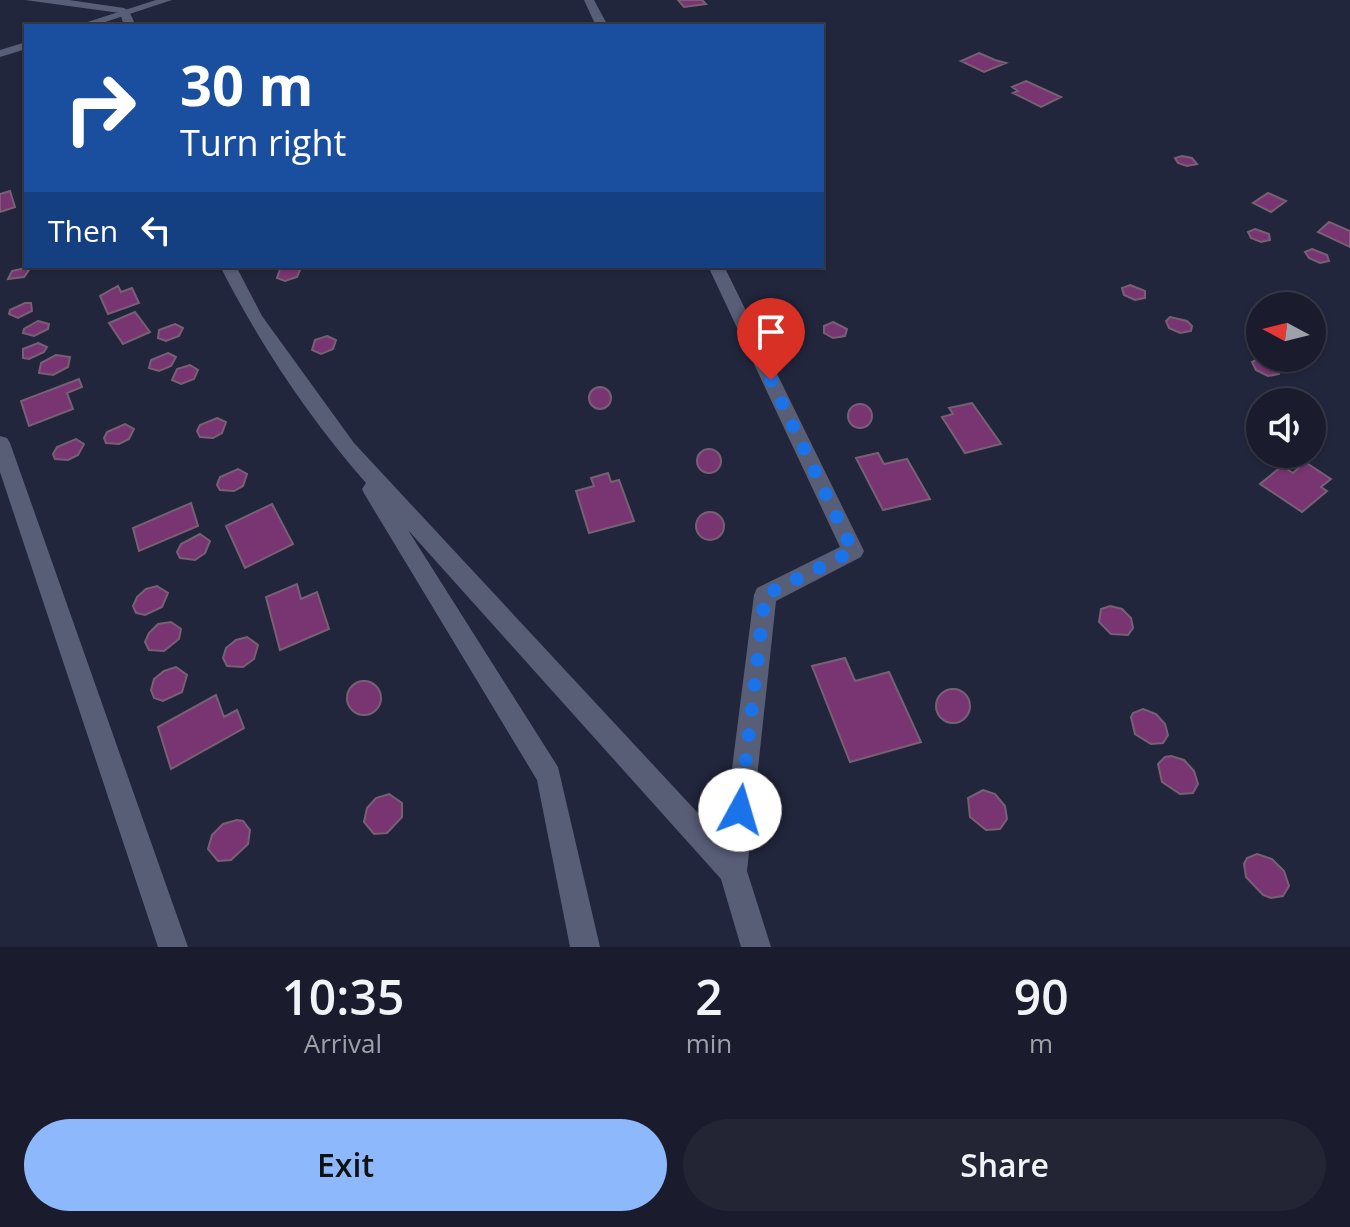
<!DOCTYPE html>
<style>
:root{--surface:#1a1c2d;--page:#232535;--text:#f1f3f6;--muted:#9fa1aa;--line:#383a49;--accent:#8db9fc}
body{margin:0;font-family:"Open Sans",sans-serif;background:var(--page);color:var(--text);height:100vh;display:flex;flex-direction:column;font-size:30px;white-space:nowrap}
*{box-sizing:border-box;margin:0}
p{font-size:26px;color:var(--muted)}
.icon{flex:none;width:44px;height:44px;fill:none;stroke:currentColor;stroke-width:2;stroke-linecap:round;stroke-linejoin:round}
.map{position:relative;height:947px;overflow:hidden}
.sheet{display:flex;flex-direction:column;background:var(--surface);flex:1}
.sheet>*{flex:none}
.banner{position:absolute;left:24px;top:24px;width:800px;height:244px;border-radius:0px;box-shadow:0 2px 6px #0004,0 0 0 2px var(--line);background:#1a4fa0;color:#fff;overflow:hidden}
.needle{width:52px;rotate:277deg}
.tools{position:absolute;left:1246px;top:292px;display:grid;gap:16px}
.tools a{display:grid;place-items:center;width:80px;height:80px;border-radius:50%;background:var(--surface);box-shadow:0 2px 6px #0004,0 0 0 2px var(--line);font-size:40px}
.pin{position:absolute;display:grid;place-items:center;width:68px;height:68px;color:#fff;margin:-82px -34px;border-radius:50% 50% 50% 0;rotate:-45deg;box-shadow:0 0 8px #0007}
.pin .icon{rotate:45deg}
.me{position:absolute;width:88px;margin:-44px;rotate:6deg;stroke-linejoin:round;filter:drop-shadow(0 0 6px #0008)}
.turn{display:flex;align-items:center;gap:28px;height:168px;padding:0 24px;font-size:36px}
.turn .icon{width:104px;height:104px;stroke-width:2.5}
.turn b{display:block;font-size:56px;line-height:68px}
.then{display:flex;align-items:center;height:76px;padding:0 24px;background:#0003;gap:16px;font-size:30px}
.eta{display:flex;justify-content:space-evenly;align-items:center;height:136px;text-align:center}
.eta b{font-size:48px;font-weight:600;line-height:56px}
.primary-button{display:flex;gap:16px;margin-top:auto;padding:16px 24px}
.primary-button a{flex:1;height:92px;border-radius:48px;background:var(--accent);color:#111;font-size:32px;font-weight:600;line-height:92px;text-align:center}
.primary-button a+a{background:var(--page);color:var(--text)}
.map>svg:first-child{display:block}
.building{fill:#783571;stroke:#776073;stroke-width:2}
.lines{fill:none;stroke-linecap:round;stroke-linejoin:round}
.minor{fill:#595e77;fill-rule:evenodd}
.tertiary{fill:#595e77;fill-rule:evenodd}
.route{stroke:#1a73e8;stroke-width:14;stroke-dasharray:0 25.2}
</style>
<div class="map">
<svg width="1350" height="947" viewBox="0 0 1350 947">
<rect width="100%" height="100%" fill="#22263c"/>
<path class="building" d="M678,0h24l4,4 -22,3z
M979,53l16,7 11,3 -22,9 -23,-11z
M1026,81l35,16 -20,10 -28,-14 5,-2 -6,-4z
M1182,156l10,2 5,6 -10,2 -9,-3 -3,-5z
M10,191l5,16 -15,5v-18z
M1268,193l18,8 -15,11 -18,-9z
M1329,222l21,9v16l-32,-15z
M1255,229l14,5 1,6 -9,2 -10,-4 -3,-6z
M1312,249l15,6 2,6 -9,2 -11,-5 -4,-6z
M292,266l8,4 -3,7 -12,4 -8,-3 3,-9z
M25,268l4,2 -5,7 -16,2 4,-8z
M1130,285l15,6v7l-10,2 -11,-5 -2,-7z
M118,286l3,6 11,-4 7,15 -31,11 -8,-18z
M25,303h6l1,8 -14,7 -9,-4 1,-4z
M135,312l15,20 -27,12 -14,-21z
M1170,317l17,4 5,5 -1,5 -11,2 -11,-5 -3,-7z
M38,321l11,3 -1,5 -14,7 -11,-3 1,-4z
M833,322l14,7 -2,7 -12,2 -9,-5v-7z
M175,324l8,4 -4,8 -13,5 -8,-3 1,-8z
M327,336l9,4 -3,9 -12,5 -9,-4 3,-10z
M38,343l9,4 -3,5 -15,7 -6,-1v-9z
M168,353l8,4 -5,9 -12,5 -10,-3 2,-8z
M56,355l14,2 -2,10 -15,8 -14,-2 2,-10z
M1260,358l17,7 2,9 -11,2 -12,-6 -4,-8z
M190,365l8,5 -4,9 -13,5 -9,-4 5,-11z
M79,379l3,8 -15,6 6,16 -44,17 -8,-25z
M589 398a11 11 0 1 1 22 0a11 11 0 1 1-22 0Z
M972,403l29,41 -36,9 -23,-36 11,-3 -4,-6z
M848 416a12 12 0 1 1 24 0a12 12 0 1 1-24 0Z
M217,418l9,4 -4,11 -9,5 -13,-1 -3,-6 3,-6z
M125,424l9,5 -5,10 -10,5 -13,-1 -2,-5 3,-6z
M76,439l8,5 -6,11 -10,5 -13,-1 -2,-5 4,-7z
M697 461a12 12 0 1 1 24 0a12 12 0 1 1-24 0Z
M878,453l6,11 23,-5 23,40 -47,11 -27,-52z
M1305,462l26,17 -10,8 6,4 -25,21 -42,-28 22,-18 11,7z
M238,469l9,5 -4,12 -9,5 -14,-1 -3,-5 3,-8z
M608,473l3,9 8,-2 15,41 -45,12 -13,-42 18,-5 -3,-8z
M191,503l7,23 -59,25 -6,-23z
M272,504l21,40 -48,24 -19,-42z
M696 526a14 14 0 1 1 28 0a14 14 0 1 1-28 0Z
M200,534l10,7 -5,12 -10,7 -15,-2 -3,-6 4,-8z
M297,584l4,15 16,-7 12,37 -49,21 -14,-53z
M157,586l11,7 -6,14 -17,8 -9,-2 -3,-7 4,-9 9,-8z
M1110,606l12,3 9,9 2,10 -5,7 -17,-1 -12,-12 2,-13z
M171,622l10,7 -2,10 -15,12 -15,-1 -4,-8 4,-9 9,-9z
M247,637l11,8 -4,14 -11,8 -16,-1 -4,-8 3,-10 10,-8z
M845,658l10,23 34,-9 32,70 -71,20 -38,-96z
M176,667l11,8 -5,17 -19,9 -9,-3 -3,-8 3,-11 10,-8z
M347 698a17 17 0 1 1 34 0a17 17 0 1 1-34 0Z
M936 706a17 17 0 1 1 34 0a17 17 0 1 1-34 0Z
M216,695l8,22 13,-7 7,18 -73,41 -13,-42z
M1143,709l13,5 9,10 3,11 -5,8 -12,1 -16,-10 -4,-17 2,-4z
M1171,756l13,4 10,11 4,13 -5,9 -13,1 -18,-12 -4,-18 7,-7z
M983,790l12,4 10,12 2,13 -7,10 -14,1 -16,-13 -2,-19z
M389,794l13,9v14l-15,16 -13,1 -10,-12 3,-14 9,-10z
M237,820l6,1 7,9 -2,14 -17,16 -13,1 -10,-12 4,-14 11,-11z
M1257,854l15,5 12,12 5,15 -6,10 -12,2 -8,-3 -17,-18 -2,-13 3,-6z"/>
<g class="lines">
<path class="minor" d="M25,0h44l55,8 5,3 7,15h-12l-4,-13z
M584,0h10l14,26h-12z
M220,266h16l26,50 92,127 369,397 31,-245 3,-7 83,-41 -132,-281h16l140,285 -3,6 -85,44 -29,270 24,76h-30l-20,-68 -313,-349 150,237 42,180h-30l-33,-167 -172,-285 -3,-6 4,-6c-57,-65 -107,-140 -146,-217z
M0,436l7,2 3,5 178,504h-30l-158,-475z"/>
<path class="tertiary" d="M156,0h16l-79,26h-18z
M26,42v7l-26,8v-7z"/>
</g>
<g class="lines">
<path class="route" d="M740,810l25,-215 88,-44 -82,-171"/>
</g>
</svg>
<div class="tools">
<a><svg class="needle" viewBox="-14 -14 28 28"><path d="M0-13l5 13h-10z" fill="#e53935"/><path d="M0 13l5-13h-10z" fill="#9fa1aa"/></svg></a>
<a><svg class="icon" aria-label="sound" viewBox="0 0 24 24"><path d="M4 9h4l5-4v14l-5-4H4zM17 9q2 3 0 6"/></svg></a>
</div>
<div class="pin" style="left:771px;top:380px;background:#d93025"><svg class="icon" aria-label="arrive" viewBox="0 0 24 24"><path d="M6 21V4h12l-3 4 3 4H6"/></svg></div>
<svg class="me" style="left:740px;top:810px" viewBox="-20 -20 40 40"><circle r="19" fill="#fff"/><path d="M0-13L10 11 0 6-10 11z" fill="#1a73e8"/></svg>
<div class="banner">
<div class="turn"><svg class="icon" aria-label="right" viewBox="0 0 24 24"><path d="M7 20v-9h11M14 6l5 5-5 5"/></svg><div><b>30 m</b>Turn right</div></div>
<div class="then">Then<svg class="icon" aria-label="left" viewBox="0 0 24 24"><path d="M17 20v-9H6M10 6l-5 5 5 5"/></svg></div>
</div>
</div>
<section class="sheet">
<div class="eta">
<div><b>10:35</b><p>Arrival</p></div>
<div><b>2</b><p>min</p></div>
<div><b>90</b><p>m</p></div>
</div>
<div class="primary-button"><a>Exit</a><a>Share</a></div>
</section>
